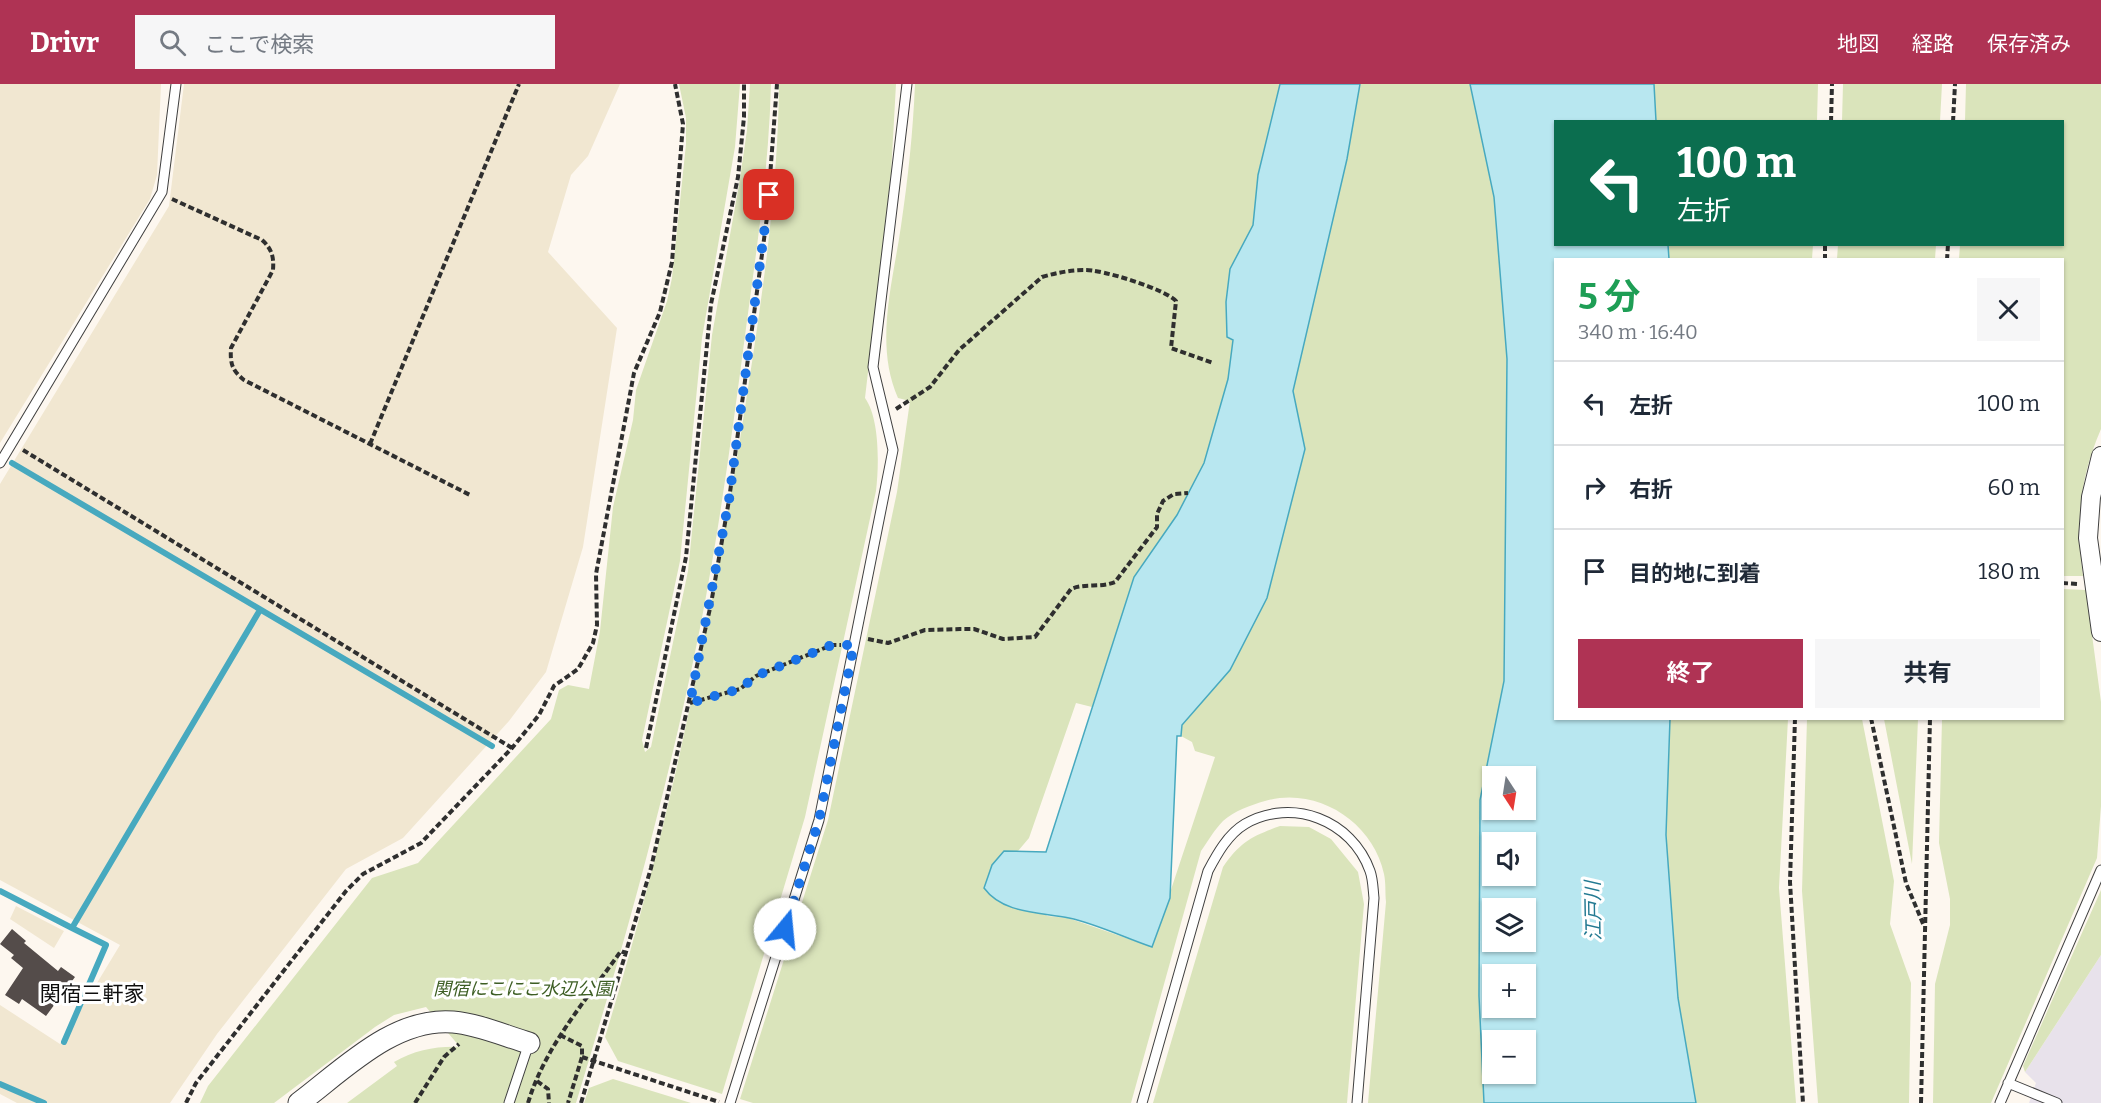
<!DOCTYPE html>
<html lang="ja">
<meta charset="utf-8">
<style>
:root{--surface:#fff;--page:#f6f6f7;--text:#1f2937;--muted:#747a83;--line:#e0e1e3;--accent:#af3354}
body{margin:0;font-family:Bitter,"Noto Sans JP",serif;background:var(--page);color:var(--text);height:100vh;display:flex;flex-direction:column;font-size:22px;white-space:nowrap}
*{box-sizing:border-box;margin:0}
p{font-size:20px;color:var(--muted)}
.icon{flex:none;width:33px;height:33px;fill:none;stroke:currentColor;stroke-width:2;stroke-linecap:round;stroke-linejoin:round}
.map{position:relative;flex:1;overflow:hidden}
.sheet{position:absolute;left:1554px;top:174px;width:510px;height:462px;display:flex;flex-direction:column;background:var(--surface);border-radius:0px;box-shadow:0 2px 4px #0004}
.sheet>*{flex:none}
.banner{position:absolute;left:1554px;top:36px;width:510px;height:126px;border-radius:0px;box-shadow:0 2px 4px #0004;background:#0b6e4f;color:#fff;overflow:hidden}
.needle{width:39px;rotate:168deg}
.fabs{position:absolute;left:1482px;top:682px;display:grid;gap:12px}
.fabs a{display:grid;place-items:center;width:54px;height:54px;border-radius:0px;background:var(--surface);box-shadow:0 2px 4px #0004;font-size:30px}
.pin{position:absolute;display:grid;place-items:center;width:51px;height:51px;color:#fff;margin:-26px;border-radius:12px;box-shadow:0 3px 9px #0006}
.me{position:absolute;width:66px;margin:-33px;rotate:17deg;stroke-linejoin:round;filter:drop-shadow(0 0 4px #0008)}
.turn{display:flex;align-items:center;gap:21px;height:126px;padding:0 24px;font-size:27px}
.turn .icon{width:78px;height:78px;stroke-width:2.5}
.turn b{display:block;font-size:42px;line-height:51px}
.round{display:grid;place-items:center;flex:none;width:63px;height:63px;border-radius:0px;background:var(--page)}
.headline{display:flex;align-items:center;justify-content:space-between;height:102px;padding:0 24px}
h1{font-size:36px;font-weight:700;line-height:45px;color:#1e9e55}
.button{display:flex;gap:12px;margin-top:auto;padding:12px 24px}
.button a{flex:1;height:69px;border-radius:0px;background:var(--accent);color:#fff;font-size:24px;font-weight:700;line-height:69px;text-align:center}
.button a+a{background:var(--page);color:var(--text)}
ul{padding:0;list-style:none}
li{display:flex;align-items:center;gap:18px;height:84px;padding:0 24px;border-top:2px solid var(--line)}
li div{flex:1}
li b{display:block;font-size:22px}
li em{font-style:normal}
header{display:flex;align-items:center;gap:36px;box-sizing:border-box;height:84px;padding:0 30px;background:var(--accent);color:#fff}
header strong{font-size:28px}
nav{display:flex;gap:33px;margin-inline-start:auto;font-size:21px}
.search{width:420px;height:54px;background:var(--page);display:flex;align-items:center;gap:15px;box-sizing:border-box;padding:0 21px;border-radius:0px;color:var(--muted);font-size:22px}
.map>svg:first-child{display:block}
.industrial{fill:#e8e2eb}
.farmland{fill:#f1e7d1}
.green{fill:#dae4bb}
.water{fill:#b8e7f0;stroke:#47a9bf;stroke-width:1.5;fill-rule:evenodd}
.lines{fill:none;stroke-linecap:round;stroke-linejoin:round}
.stream{stroke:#47a9bf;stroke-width:6}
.building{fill:#544c4a}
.service-casing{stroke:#404040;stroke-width:11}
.minor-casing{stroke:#404040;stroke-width:20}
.tertiary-casing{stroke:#404040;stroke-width:23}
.path{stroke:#2f2f2f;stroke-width:4;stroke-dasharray:6 3;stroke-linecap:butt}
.service{stroke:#fff;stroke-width:9}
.minor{stroke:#fff;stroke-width:18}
.tertiary{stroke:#fff;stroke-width:21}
.route{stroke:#1a73e8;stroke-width:10;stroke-dasharray:0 18}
.labels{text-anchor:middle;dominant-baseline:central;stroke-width:6;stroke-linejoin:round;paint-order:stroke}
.park-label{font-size:18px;font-style:italic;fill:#3d5e24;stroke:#fff}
.water-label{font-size:20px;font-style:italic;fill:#237a92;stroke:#fff}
.quarter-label{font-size:21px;fill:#0d0d0d;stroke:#fff}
</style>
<header>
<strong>Drivr</strong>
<div class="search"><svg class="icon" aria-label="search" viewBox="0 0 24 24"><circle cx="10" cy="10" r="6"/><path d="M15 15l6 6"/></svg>ここで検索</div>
<nav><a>地図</a><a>経路</a><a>保存済み</a></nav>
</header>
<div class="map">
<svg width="2101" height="1019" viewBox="0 0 2101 1019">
<rect width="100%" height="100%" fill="#fdf7ef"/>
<path class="industrial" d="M2101,871v148h-72l7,-20 -11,-11z"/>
<path class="farmland" d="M0,0h161l-4,91 -7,24 -150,244z
M184,0h436l-32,72 -17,19 -23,77 69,76 -34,219 -37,125 -37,49 -106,117 -57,31 -129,165 -47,69h-153l-17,-9v-89l60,39 60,-99 -120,-65v-396l169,-278z
M16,822l48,25 -10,17 -44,-29z"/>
<path class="green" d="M679,0h61l-5,63 -33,191 -22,223 -38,179 3,12 6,-5 37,-176 24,-236 27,-150 8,-55 3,-46h21c-2,82 -14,163 -25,244 -13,99 -26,197 -45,295 -32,162 -77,322 -125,480h-229l50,-37 -3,-4c21,-12 43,-16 66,-15l-34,-40 -32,8 -19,12 -101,76h-74l8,-17 164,-208 46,-15 133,-144 8,-29 9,-5 21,4 11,-58 13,-124 20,-87 3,-30 31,-89 5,-23 14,-134v-26z
M779,0h117l-5,90 -26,224c15,21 14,68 11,93l-71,326 -83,277 -104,-33 -13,-24c61,-198 103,-400 136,-604 18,-115 37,-233 38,-349z
M915,0h365l-22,91 -5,50 -23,44 -4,33 7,38 -5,39 -11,43 -13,41 -27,52 -43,62 -42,130 -16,-4 -47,135 -11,13h-14l43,65 21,2 84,29 63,-190 -20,-6 -3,-9 -11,-6 1,-11 48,-55 37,-72 38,-149 -12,-58 54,-232 13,-75h110l24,113 13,162 -3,322 -24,119 -1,196 5,107h-116l18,-201c-1,-9 0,-19 -2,-28 -11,-52 -67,-88 -119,-73 -14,4 -31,10 -42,20 -8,8 -15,20 -22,30l-70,252h-378l-13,-4 88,-279 69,-328 13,-91 -12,-3c-24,-54 -5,-116 3,-172 7,-47 12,-94 14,-142z
M1654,0h164l-1,37h-161z
M1843,0h99l-2,37h-98z
M1966,0h135v345c-22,50 -25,95 -18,147h-20l-1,-316 -103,-1 1,-14 102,-1v-122l-97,-1z
M1668,161h145l-1,14h-143z
M1838,161h98l-1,14h-98z
M2063,505l23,1 15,112v104l-4,52 -106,245h-58l2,-119 15,-59v-26l-11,-56 3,-124 120,-1z
M1670,635h118l-9,169 17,215h-100l-18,-105 -12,-163z
M1807,635h55l32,162 -4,43 21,59 -2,120h-91l-16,-212z
M1884,635h34l-6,145z
M1280,742l29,1 22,12 27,33 6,32 -17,199h-194l70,-236c17,-25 29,-31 57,-41z
M2101,806v65l-76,117 -2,-6z
M613,995l78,24h-107l5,-15z"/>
<path class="water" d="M1280,0h80l-13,75 -54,232 12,58 -38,149 -37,72 -48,55 -1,11h-4l-7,162 -18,49c-27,-9 -55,-23 -83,-29 -29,-6 -66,-4 -85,-30l8,-23 12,-14 42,1 88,-275 43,-62 27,-52 24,-84 5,-39 -6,-3 -1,-35 4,-33 23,-44 5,-50z
M1470,0h184l2,37 -100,1v122l112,1 1,14 -113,1v458l114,1 -4,116 12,163 18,105h-212l-5,-107 1,-196 24,-119 3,-322 -13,-162zM1492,693h34v33h-34zM1492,759h34v33h-34zM1492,825h34v33h-34zM1492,891h34v33h-34zM1492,957h34v33h-34z"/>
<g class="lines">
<path class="stream" d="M12,379l480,283
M0,807l72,37 188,-318
M64,958l42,-97 -34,-17
M0,1000l44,19"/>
</g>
<path class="building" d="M12,845l14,12 -2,2 34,28 3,-4 14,10 -29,39 -24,-17 -3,5 -14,-9 18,-27 -12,-10 3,-3 -14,-11z"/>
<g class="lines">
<g class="service-casing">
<path id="service" d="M0,379l162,-271 14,-108
M2008,999l49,20
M509,1019l20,-60
M730,1019l89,-283 74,-370 -20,-83 34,-283
M1142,1019l66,-232c9,-17 20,-37 37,-47 47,-27 107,-4 125,47 3,8 3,18 4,27l-17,205
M2000,1019l101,-233"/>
</g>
<g class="minor-casing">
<path id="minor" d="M2101,372l-10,41 -3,41 13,94"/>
</g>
<g class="tertiary-casing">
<path id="tertiary" d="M299,1019c44,-33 95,-86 154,-81 25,2 52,14 76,21"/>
</g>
<path class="path" d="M1831,38l1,-38
M1953,38l2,-38
M172,115l90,41c10,9 12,17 11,30l-42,78c-1,16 1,22 13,32l226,115
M1825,176v-16
M1947,176l1,-16
M896,325l34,-22 29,-37 83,-73c14,-4 28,-7 42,-7 17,-1 81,19 92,31l-5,47 42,15
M370,360l149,-360
M23,366l489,298
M2062,499l16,1
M868,555l20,4 37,-13 35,-1h14l29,10 32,-2 36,-48c14,-6 29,-1 44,-7l42,-55v-13l6,-13 11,-7 14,-1
M690,619l50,-14 16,-13 76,-31h9
M1795,634l-5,164 13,221
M1871,634l35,165 18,43
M646,664l40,-191 25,-253 27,-127 6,-60v-33
M560,951l22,11v11l-14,46
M582,973l137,45
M537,997l11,8 1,14
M186,1019l10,-20 150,-192 17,-17 58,-31 91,-95 27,-33 15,-29 24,-17 15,-26 4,-18 -1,-51 38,-201 26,-61 12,-50 11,-138 -8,-40
M415,1019l29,-46 15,-13
M528,1019c17,-57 59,-104 93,-152l6,3
M581,1019l70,-235 60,-264 18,-104 38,-283 10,-133
M1921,1019l9,-385"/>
<use href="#service" class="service"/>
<use href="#minor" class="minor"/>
<use href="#tertiary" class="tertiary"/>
</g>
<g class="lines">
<path class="route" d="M769,111l-40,305 -39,203 50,-14 16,-13 76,-31h22l-35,175 -34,109"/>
</g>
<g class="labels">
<g class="park-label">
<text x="523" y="905">関宿にこにこ水辺公園</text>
</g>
<g class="water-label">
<text transform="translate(1593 827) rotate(-91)">江戸川</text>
</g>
<g class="quarter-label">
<text x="92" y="910">関宿三軒家</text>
</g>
</g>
</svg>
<div class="fabs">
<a><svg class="needle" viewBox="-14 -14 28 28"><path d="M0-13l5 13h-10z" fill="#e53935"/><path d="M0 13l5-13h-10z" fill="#747a83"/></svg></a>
<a><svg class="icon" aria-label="sound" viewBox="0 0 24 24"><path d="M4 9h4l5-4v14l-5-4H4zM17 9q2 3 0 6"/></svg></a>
<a><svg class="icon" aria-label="layers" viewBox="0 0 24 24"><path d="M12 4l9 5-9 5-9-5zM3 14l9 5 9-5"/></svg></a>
<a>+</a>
<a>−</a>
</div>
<div class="pin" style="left:769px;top:111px;background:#d93025"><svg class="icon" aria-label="arrive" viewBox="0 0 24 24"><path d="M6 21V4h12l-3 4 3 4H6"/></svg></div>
<svg class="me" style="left:785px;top:845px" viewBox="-20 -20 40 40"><circle r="19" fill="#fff"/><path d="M0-13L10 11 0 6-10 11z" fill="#1a73e8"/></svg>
<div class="banner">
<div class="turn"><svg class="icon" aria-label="left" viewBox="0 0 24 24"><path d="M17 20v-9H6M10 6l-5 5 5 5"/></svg><div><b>100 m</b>左折</div></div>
</div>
<section class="sheet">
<div class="headline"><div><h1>5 分</h1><p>340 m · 16:40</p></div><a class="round"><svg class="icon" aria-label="close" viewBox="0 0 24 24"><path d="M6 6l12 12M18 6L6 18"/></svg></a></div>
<ul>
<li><svg class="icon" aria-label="left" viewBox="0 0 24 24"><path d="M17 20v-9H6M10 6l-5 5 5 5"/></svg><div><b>左折</b></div><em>100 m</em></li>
<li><svg class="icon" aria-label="right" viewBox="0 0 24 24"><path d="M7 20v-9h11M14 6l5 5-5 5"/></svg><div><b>右折</b></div><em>60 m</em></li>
<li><svg class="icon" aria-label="arrive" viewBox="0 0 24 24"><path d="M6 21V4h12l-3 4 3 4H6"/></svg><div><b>目的地に到着</b></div><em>180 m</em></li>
</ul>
<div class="button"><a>終了</a><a>共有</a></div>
</section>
</div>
